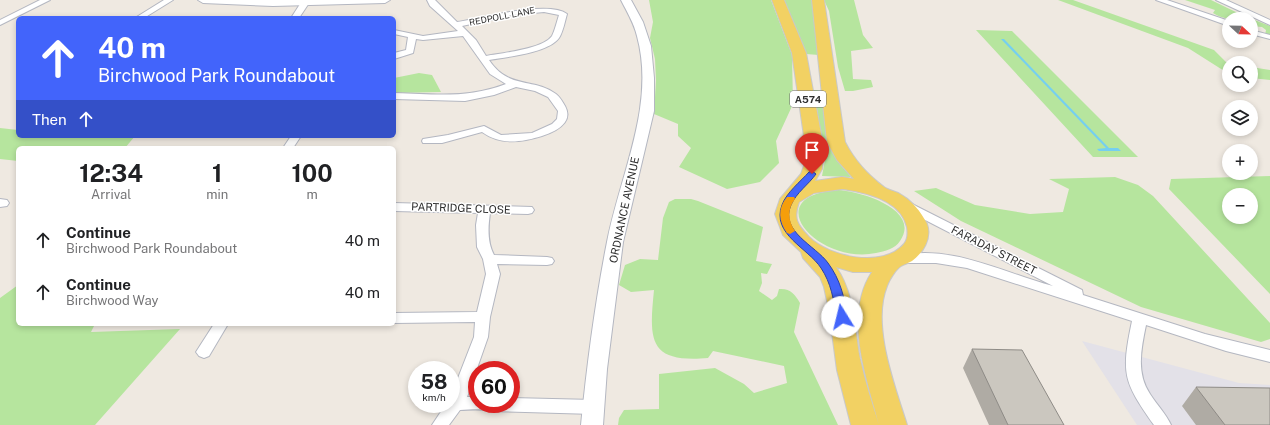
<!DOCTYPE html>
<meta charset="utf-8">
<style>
:root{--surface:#fff;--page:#f2f2f2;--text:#202124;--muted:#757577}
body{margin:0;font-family:"Public Sans",sans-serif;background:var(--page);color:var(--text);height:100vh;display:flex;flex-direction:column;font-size:15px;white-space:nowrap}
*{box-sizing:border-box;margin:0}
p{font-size:13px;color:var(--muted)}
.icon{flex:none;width:22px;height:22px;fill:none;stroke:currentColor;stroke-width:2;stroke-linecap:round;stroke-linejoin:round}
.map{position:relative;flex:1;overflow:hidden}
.details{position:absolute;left:16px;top:146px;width:380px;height:180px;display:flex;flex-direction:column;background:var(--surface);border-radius:6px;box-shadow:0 2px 6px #0003}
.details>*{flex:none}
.top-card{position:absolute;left:16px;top:16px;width:380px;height:122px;border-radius:6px;box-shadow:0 2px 6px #0003;background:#4264fb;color:#fff;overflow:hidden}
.needle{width:26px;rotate:112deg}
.tools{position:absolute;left:1222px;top:12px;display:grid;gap:8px}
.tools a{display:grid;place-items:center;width:36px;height:36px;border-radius:50%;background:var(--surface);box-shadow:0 2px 6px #0003;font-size:20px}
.speed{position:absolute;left:408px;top:361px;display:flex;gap:8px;font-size:20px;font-weight:700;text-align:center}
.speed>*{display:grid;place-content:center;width:52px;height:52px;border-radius:50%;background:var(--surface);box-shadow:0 2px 6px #0003;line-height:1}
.speed small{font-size:10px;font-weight:400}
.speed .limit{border:6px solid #d22;background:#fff;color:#111}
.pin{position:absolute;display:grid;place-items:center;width:34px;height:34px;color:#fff;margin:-41px -17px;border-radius:50% 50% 50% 0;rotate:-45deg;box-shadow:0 0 4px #0007}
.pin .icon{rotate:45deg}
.me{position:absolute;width:44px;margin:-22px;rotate:351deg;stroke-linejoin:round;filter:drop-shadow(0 0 3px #0008)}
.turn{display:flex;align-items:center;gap:14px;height:84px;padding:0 16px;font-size:18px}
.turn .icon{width:52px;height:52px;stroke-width:2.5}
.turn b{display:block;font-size:28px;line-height:34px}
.then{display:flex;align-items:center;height:38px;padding:0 16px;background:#0003;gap:8px;font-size:15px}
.eta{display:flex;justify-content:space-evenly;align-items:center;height:68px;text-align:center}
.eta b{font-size:24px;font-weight:700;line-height:28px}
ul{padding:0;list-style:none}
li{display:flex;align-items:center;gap:12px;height:52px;padding:0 16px}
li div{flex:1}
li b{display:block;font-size:15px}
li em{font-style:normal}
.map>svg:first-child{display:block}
.industrial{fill:#e3e1e8}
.green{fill:#b6e59e;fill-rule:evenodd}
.water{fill:#75cff0}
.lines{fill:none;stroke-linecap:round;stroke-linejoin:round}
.minor-casing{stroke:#b4b7c1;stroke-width:2}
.tertiary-casing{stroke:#b4b7c1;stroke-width:2}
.primary-casing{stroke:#c9c9c9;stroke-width:2}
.minor{fill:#fff;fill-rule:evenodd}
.tertiary{fill:#fff;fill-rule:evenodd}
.primary{fill:#f2d163;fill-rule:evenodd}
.wall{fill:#afaba4}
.building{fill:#cbc7bf;stroke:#8e8b86}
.route{fill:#4264fb;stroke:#2b41a3}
.slow{fill:#f59e0b}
.labels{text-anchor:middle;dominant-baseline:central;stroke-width:3;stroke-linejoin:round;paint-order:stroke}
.far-street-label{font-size:9px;fill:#2e2e2e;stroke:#fff}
.shield{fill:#fff;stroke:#6d6d6d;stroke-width:1}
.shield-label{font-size:10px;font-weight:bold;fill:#2e2e2e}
.street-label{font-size:11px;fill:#2e2e2e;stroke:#fff}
</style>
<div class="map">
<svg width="1270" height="425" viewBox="0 0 1270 425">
<rect width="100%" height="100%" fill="#efe9e1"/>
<path class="industrial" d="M1082,341l157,42 31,2v40h-133z"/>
<path class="green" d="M649,0h122l21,55 1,49 -17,37 3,22 -19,19 -33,7 -48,-22 12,-19 -13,-12v-12l-24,-10 2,-34 -1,-21 -5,-21 3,-16z
M784,0h28l7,55 -13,-1z
M824,0h30l9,35 10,13 -22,3 2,28 18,1 2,7 -20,4h-8l-7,-24 -9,-56z
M1058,0h15l141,50 12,12 6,1h-3v11l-41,-26z
M1185,0h26l31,15 28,11v10l-5,-1 1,-5 -4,-3 -11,-1v-7c-14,0 -26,2 -38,-6l2,-3z
M976,30l36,1 126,126h-45z
M1251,67l19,3v10l-19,-2z
M419,73l13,2 9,17 -47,1v-15z
M814,90l9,1 9,59 6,12 13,15 -29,-1 3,-16z
M0,128l18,2v6h117l-10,12h-107v13l-18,-2z
M1270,176v118l-101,-105 2,-10zM1229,195h22v22h-22z
M1115,177l23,8 15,11 117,127v16l-9,3 -120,-35 -180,-86 -47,-30 22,-3 39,17 55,9 33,-2 6,-23 -20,-10z
M838,190c21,1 84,19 62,51 -5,8 -15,10 -24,12 -58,12 -120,-57 -38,-63z
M675,199h16l7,2 65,26 -7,34 16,3 -5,10 -6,-1 1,10 -3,8 13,9 5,-4 2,-7c11,-1 16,5 21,14l-6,29 44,93h-220l1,-7 5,-8 35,-1v-35l56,-6 29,16 10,9 33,-10 -3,-17 -71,-15 -5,7c-60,5 -59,-18 -54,-68l-23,2 -12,-7 6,-20 15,-6 18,1 5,-42 6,-16z
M18,285v39h77l-4,8 89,-3 -85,96h-95v-127z"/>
<path class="water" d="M1001,39h3l105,109h9l3,3h-22l-2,-2 9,-1z"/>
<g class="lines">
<g class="minor-casing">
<path id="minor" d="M40,0h10l-50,25v-5z
M164,0h9l-29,18h-9z
M427,0h8l22,22c24,-4 92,-22 110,-8 -2,7 -4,18 -8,24 -11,15 -52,19 -70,22 20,30 44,17 67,34 4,3 6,7 9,12 12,22 -24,31 -39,34 -16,3 -30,2 -44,-8l-40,11h-19l-1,-2 1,-2 25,-4 36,-9 17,9 31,-2 20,-9 5,-5 1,-8 -10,-14 -13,-6 -19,-4 -22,8 -29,6 -71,-2v-6c41,1 72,6 112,-9l-16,-10 -27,-38 -40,4 -7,-1 -3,14 -19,6v-6l12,-3 2,-13 -14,-3v-4l29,6 35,-5 -28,-25zM544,12l15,3c-2,6 -4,15 -7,21 -9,13 -50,17 -66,20l-10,-16 -14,-14 51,-11z
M1156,0h11l62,21v5z
M1216,0h10l44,20v5z
M302,1l7,2 -10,15h-8z
M1251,30l19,5v4l-19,-5z
M291,136h10l-8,12h-10z
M0,199l7,1 2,3 -2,3 -7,1z
M906,201l176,89 1,5 122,39 65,16v12l-44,-11 -80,-26c-5,24 -10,48 4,69 7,11 16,20 21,31h-17c-31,-44 -33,-51 -22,-104l-165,-53 -31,-5h-41l-2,-3 2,-3c53,-15 108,16 158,29l-151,-78 -2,-3z
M394,203l138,4 2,3 -2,3 -4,1 -38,-1c-2,14 -3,29 4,42l53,2 5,1 2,3 -2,3 -5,1 -50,-1 3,10 -10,43 -2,20 -21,60h10v7h34v-6l83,2 6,2 2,5 -2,5 -6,2 -106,-3c-8,-3 -19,-1 -28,-1l-11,15h-17l14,-21h5v-8l23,-59 1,-15 -81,1v-10l83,-1 9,-38 -3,-15 -6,-12 -1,-22 2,-12 -84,-2z
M214,324h14l-19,32 -5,2 -5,-2 -3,-4z"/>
</g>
<g class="tertiary-casing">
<path id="tertiary" d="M198,0h192l-5,3 -112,3 -70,-3z
M621,0h10l12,22 8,24 3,32v33l-31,131 -16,127 -4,56h-22c6,-61 14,-122 26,-183 13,-67 49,-137 30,-206 -3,-13 -10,-24 -16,-36z"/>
</g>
<g class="primary-casing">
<path id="primary" d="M772,0h12l22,53 18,97 -2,19 -7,12 27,-4 12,2 -17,-19 -10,-18 -15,-142h12l21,142c9,18 24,34 39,45 4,3 10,4 14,6 13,7 23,18 29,31 5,14 -4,29 -15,37 -3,2 -8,3 -11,5 -5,3 -12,14 -14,20 -16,39 8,100 20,139h-28c-12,-47 -36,-109 -7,-153h-19l-17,-5c19,27 18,61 24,92 5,23 12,44 19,66h-28l-14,-55 -8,-60 -5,-23 -4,-10 -17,-19 -2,-6 -18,-17 -8,-21 5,-15 21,-25 4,-11 1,-13 -14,-97zM842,189c23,3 59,11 65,38 1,6 1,12 -3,17 -21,25 -75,13 -95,-7 -12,-13 -16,-18 -10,-35l15,-9z"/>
</g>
<use href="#minor" class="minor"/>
<use href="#tertiary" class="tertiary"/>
<use href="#primary" class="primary"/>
</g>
<path class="wall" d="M972,349l92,76h-75l-26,-57z
M1196,387l74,38h-74l-14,-19z"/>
<path class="building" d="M972,349l50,1 42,75h-56z
M1196,387l74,1v37h-45z"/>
<path class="route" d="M812,171l4,3c-7,10 -20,19 -25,31 -12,26 25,41 37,58 12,16 17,35 19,54l-5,4 -6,-4c-2,-17 -5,-34 -15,-49 -13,-20 -50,-34 -39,-63 4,-12 19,-24 27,-33z"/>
<path class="slow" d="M787,197h7l1,2c-8,11 -7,21 0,32l-5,3 -3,-1c-8,-12 -10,-24 0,-36z"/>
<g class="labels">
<g class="far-street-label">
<text transform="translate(502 16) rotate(-11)">REDPOLL LANE</text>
</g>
<rect class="shield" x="790" y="91" width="36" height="16" rx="3"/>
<g class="shield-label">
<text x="808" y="99">A574</text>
</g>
<g class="street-label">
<text transform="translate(461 208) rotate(2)">PARTRIDGE CLOSE</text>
<text transform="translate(624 210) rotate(-78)">ORDNANCE AVENUE</text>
<text transform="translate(994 250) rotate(27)">FARADAY STREET</text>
</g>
</g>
</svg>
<div class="tools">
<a><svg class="needle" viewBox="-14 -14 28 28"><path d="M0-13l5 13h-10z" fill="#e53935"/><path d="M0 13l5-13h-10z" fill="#757577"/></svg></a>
<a><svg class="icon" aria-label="search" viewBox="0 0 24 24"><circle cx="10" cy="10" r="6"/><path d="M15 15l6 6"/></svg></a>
<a><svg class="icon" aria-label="layers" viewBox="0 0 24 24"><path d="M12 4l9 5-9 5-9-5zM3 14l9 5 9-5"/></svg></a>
<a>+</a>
<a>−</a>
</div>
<div class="speed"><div>58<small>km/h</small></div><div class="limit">60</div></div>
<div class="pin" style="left:812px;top:174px;background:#d93025"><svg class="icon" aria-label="arrive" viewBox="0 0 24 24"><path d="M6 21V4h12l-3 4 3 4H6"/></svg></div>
<svg class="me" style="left:842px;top:317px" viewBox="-20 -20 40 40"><circle r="19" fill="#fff"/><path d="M0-13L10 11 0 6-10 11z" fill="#4264fb"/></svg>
<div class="top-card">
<div class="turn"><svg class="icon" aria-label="ahead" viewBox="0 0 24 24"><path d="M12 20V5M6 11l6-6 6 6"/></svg><div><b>40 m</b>Birchwood Park Roundabout</div></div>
<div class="then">Then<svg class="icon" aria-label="ahead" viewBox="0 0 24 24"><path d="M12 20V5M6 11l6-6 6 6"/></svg></div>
</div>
<section class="details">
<div class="eta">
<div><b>12:34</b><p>Arrival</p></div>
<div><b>1</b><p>min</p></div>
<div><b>100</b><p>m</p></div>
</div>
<ul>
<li><svg class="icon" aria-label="ahead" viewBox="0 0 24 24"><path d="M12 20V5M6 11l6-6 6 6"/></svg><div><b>Continue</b><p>Birchwood Park Roundabout</p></div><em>40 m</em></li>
<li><svg class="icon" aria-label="ahead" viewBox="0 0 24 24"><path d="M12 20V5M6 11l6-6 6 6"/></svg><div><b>Continue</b><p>Birchwood Way</p></div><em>40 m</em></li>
</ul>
</section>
</div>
